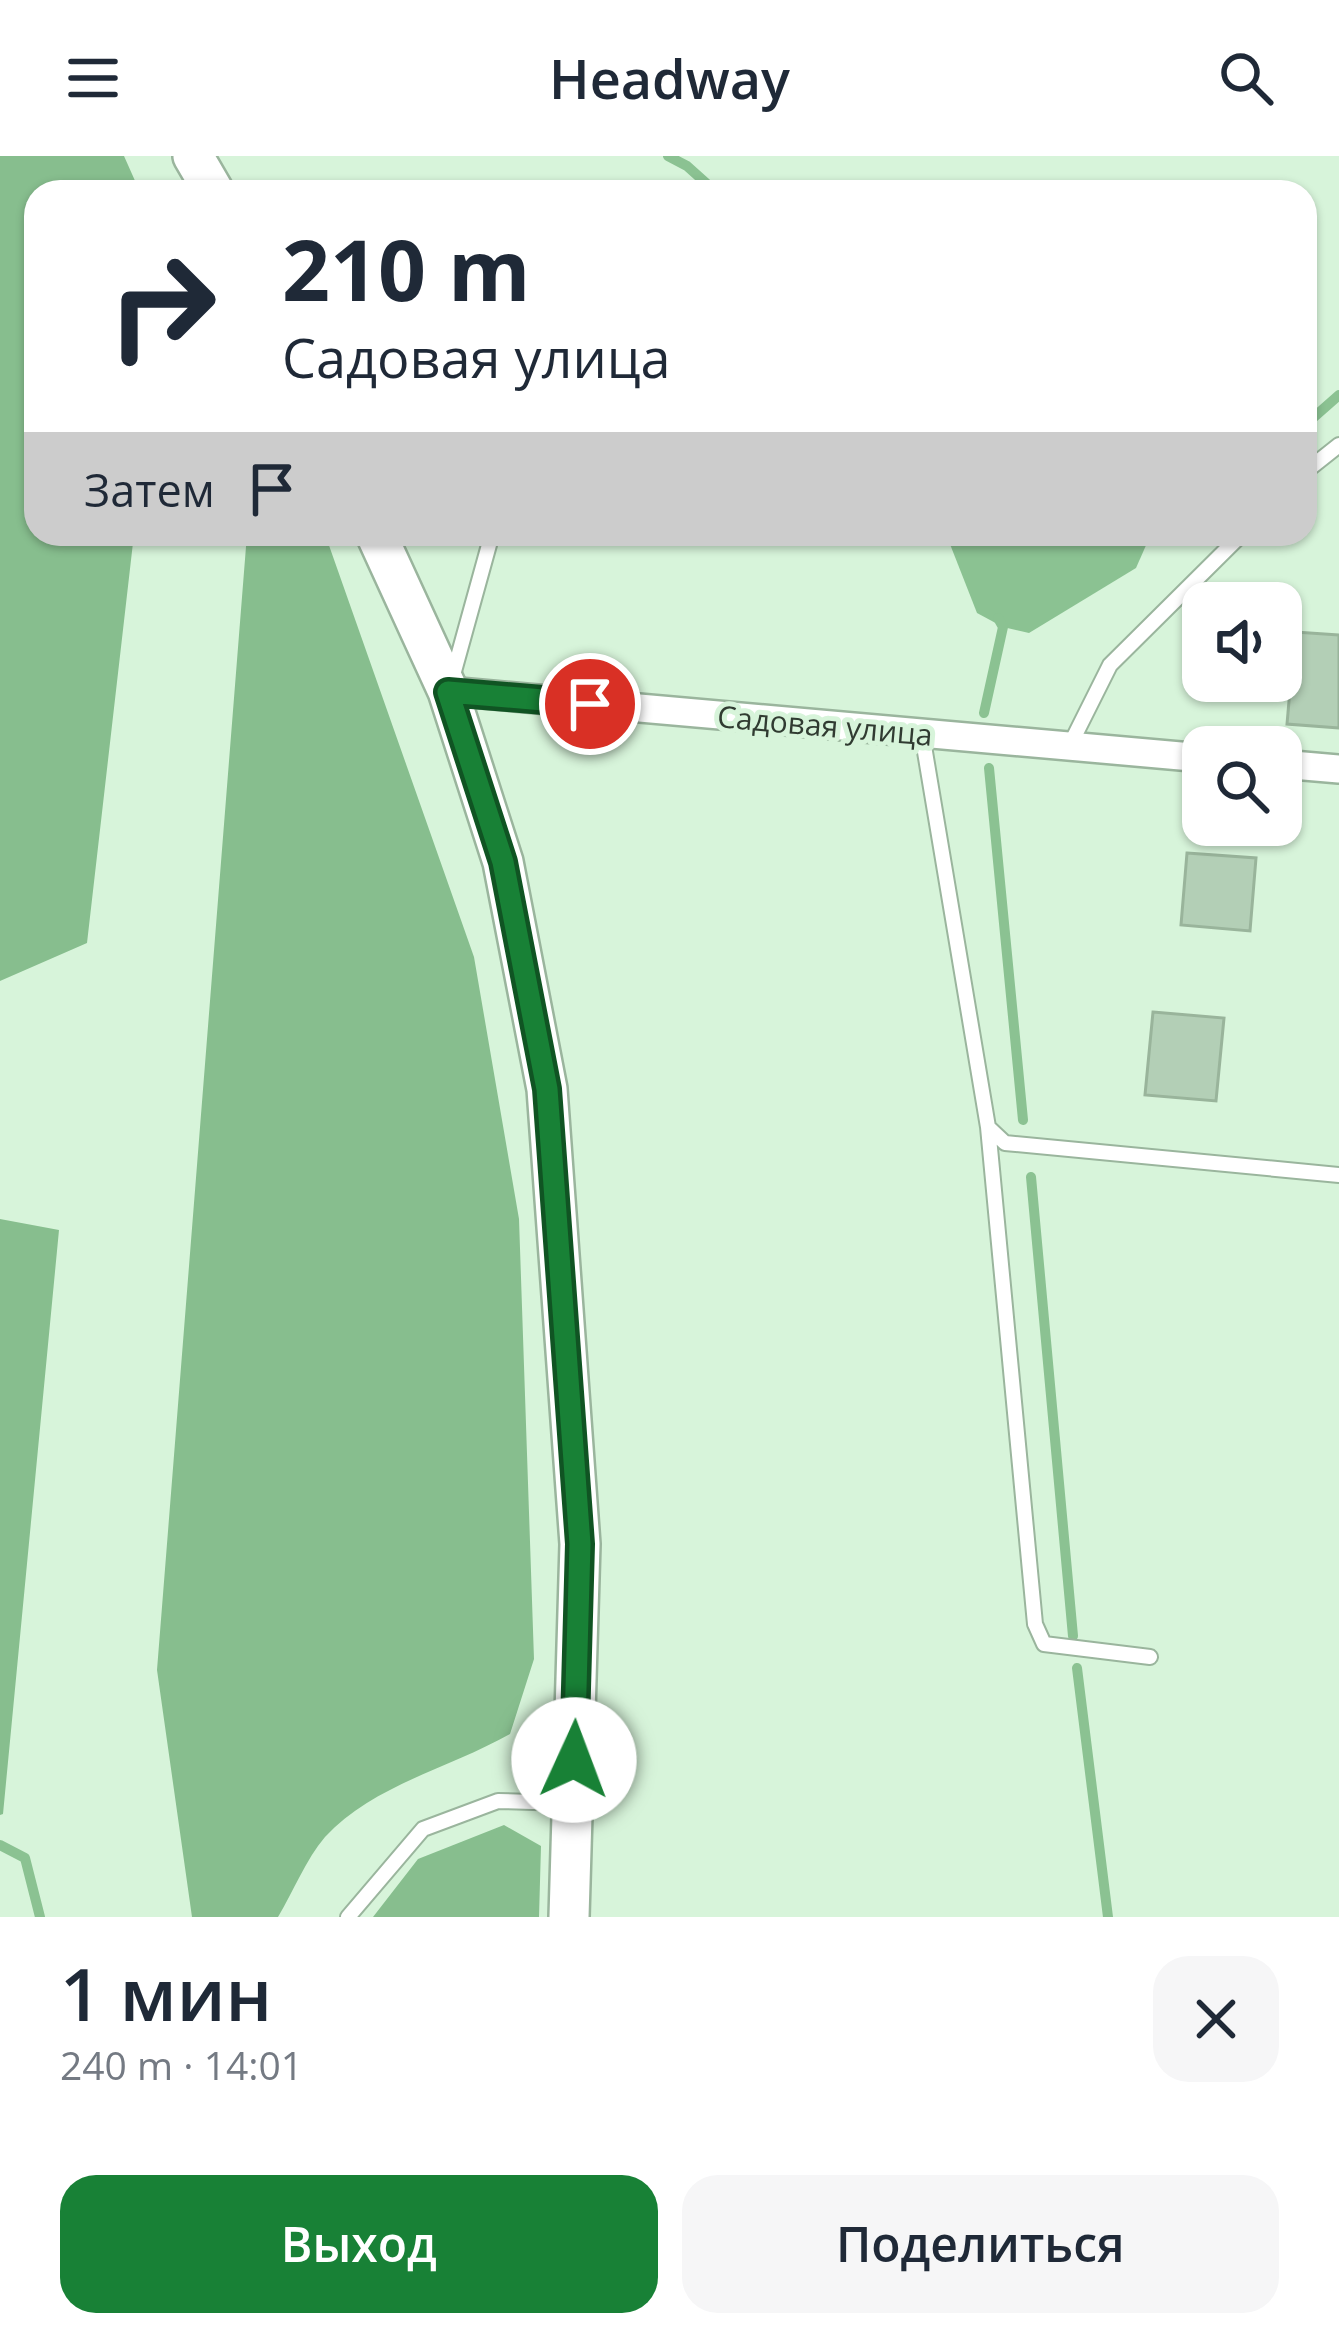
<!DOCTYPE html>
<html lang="ru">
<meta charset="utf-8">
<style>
:root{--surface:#fff;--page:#f6f6f7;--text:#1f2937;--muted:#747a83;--accent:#188136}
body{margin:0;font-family:"Open Sans",sans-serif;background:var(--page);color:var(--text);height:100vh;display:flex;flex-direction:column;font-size:45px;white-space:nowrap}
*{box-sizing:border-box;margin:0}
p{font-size:39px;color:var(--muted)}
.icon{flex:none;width:66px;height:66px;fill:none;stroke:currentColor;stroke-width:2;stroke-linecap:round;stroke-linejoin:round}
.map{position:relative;height:1761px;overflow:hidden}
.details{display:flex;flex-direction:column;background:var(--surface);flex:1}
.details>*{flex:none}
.top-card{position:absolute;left:24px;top:24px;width:1293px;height:366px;border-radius:36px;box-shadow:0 3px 9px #0004;background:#fff;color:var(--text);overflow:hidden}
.tools{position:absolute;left:1182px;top:426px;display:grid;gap:24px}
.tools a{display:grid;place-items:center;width:120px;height:120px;border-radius:24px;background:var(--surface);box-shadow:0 3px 9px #0004;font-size:60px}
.pin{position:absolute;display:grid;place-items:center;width:102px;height:102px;color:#fff;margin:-51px;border:6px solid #fff;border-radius:50%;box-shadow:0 3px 12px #0007}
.me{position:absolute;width:132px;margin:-66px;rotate:2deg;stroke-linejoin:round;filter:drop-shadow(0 0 9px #0008)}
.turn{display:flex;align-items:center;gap:42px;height:252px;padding:0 60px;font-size:54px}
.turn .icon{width:156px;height:156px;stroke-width:2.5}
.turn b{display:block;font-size:84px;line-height:102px}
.then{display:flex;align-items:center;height:114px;padding:0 60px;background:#0003;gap:24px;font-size:45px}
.round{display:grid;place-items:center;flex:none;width:126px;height:126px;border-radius:36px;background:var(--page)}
.head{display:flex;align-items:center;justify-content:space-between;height:204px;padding:0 60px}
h1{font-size:72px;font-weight:600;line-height:90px}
.button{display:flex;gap:24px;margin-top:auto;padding:24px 60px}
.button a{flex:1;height:138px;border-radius:36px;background:var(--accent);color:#fff;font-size:48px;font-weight:600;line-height:138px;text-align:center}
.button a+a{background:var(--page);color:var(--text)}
header{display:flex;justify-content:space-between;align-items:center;height:156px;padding:0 60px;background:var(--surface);font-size:54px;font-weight:600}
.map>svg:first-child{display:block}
.forest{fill:#87be8e}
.water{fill:#8bc292}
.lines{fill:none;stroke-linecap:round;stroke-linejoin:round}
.stream{stroke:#8bc292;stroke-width:10}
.building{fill:#b3cfb6;stroke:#99b49b;stroke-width:3}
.lane-casing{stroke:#9ab59d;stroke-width:18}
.street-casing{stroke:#9ab59d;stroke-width:32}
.secondary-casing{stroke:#9ab59d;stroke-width:44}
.lane{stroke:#fff;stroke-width:14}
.street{stroke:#fff;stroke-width:27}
.secondary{stroke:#fff;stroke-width:39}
.route-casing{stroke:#105423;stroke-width:30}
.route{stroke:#188136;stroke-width:21}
.labels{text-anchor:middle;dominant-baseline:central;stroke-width:10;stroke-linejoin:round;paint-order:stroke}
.street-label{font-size:30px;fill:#303b31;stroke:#d7f4da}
</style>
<header><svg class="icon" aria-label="menu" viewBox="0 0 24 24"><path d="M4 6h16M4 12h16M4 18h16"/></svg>Headway<svg class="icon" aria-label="search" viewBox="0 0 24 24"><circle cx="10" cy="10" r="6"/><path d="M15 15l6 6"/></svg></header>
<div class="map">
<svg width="1339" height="1761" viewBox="0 0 1339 1761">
<rect width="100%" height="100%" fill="#d7f4da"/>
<path class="forest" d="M0,0h124l16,36h-104v342h98l-47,409 -87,38z
M247,378h78l149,423 45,262 15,440 -24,75c-60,34 -137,51 -185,103 -19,22 -32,55 -47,80h-86l-35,-247z
M0,1063l59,11 -56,584 -3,1z
M504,1669l37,21 -2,71h-166l45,-58z"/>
<path class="water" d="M946,378h205l-15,34 -107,65 -26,-6 -26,-14z"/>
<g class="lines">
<path class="stream" d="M668,0l19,10 29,26
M1305,269l34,-30
M984,557l19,-86 -5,-9
M989,612l34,352
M1031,1021l42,459
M1077,1512l31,249
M0,1689l25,13 15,59"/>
</g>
<path class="building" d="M1295,476l44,3v93l-52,-4z
M1187,697l69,5 -6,73 -69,-6z
M1153,856l71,6 -8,83 -71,-6z"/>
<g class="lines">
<g class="lane-casing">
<path id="lane" d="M1305,316l34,-27
M453,519l39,-141
M922,578l66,393 17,16 334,32
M1069,591l41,-82 132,-131
M988,971l47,497 9,20 106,13
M348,1761l75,-88 75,-28 69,2"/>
</g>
<g class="street-casing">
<path id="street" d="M448,535l755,67
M1281,608l58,5"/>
</g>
<g class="secondary-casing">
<path id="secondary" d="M193,0l21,36
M376,378l72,157 55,171 44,227 33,455 -11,373"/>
</g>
<use href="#lane" class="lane"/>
<use href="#street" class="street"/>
<use href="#secondary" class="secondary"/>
</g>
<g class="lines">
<g class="route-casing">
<path id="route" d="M574,1604l6,-216 -33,-455 -44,-227 -55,-170 142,12"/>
</g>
<use href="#route" class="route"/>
</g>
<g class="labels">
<g class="street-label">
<text transform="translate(825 569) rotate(5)">Садовая улица</text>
</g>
</g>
</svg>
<div class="tools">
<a><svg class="icon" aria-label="sound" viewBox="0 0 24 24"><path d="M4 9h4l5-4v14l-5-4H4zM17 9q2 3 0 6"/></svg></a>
<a><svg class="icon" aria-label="search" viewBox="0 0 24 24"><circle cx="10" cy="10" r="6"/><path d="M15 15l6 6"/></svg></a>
</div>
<div class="pin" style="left:590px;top:548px;background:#d93025"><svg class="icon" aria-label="arrive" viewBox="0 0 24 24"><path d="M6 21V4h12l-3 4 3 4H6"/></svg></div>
<svg class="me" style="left:574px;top:1604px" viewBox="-20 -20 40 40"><circle r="19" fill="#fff"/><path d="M0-13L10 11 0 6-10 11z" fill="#188136"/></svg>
<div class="top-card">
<div class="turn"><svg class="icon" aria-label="right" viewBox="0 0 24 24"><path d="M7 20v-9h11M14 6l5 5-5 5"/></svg><div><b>210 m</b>Садовая улица</div></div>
<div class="then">Затем<svg class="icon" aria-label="arrive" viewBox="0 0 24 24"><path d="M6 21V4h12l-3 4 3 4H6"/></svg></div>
</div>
</div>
<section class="details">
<div class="head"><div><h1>1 мин</h1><p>240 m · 14:01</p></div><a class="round"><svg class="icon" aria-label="close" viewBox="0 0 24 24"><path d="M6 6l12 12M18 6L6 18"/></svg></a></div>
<div class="button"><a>Выход</a><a>Поделиться</a></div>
</section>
